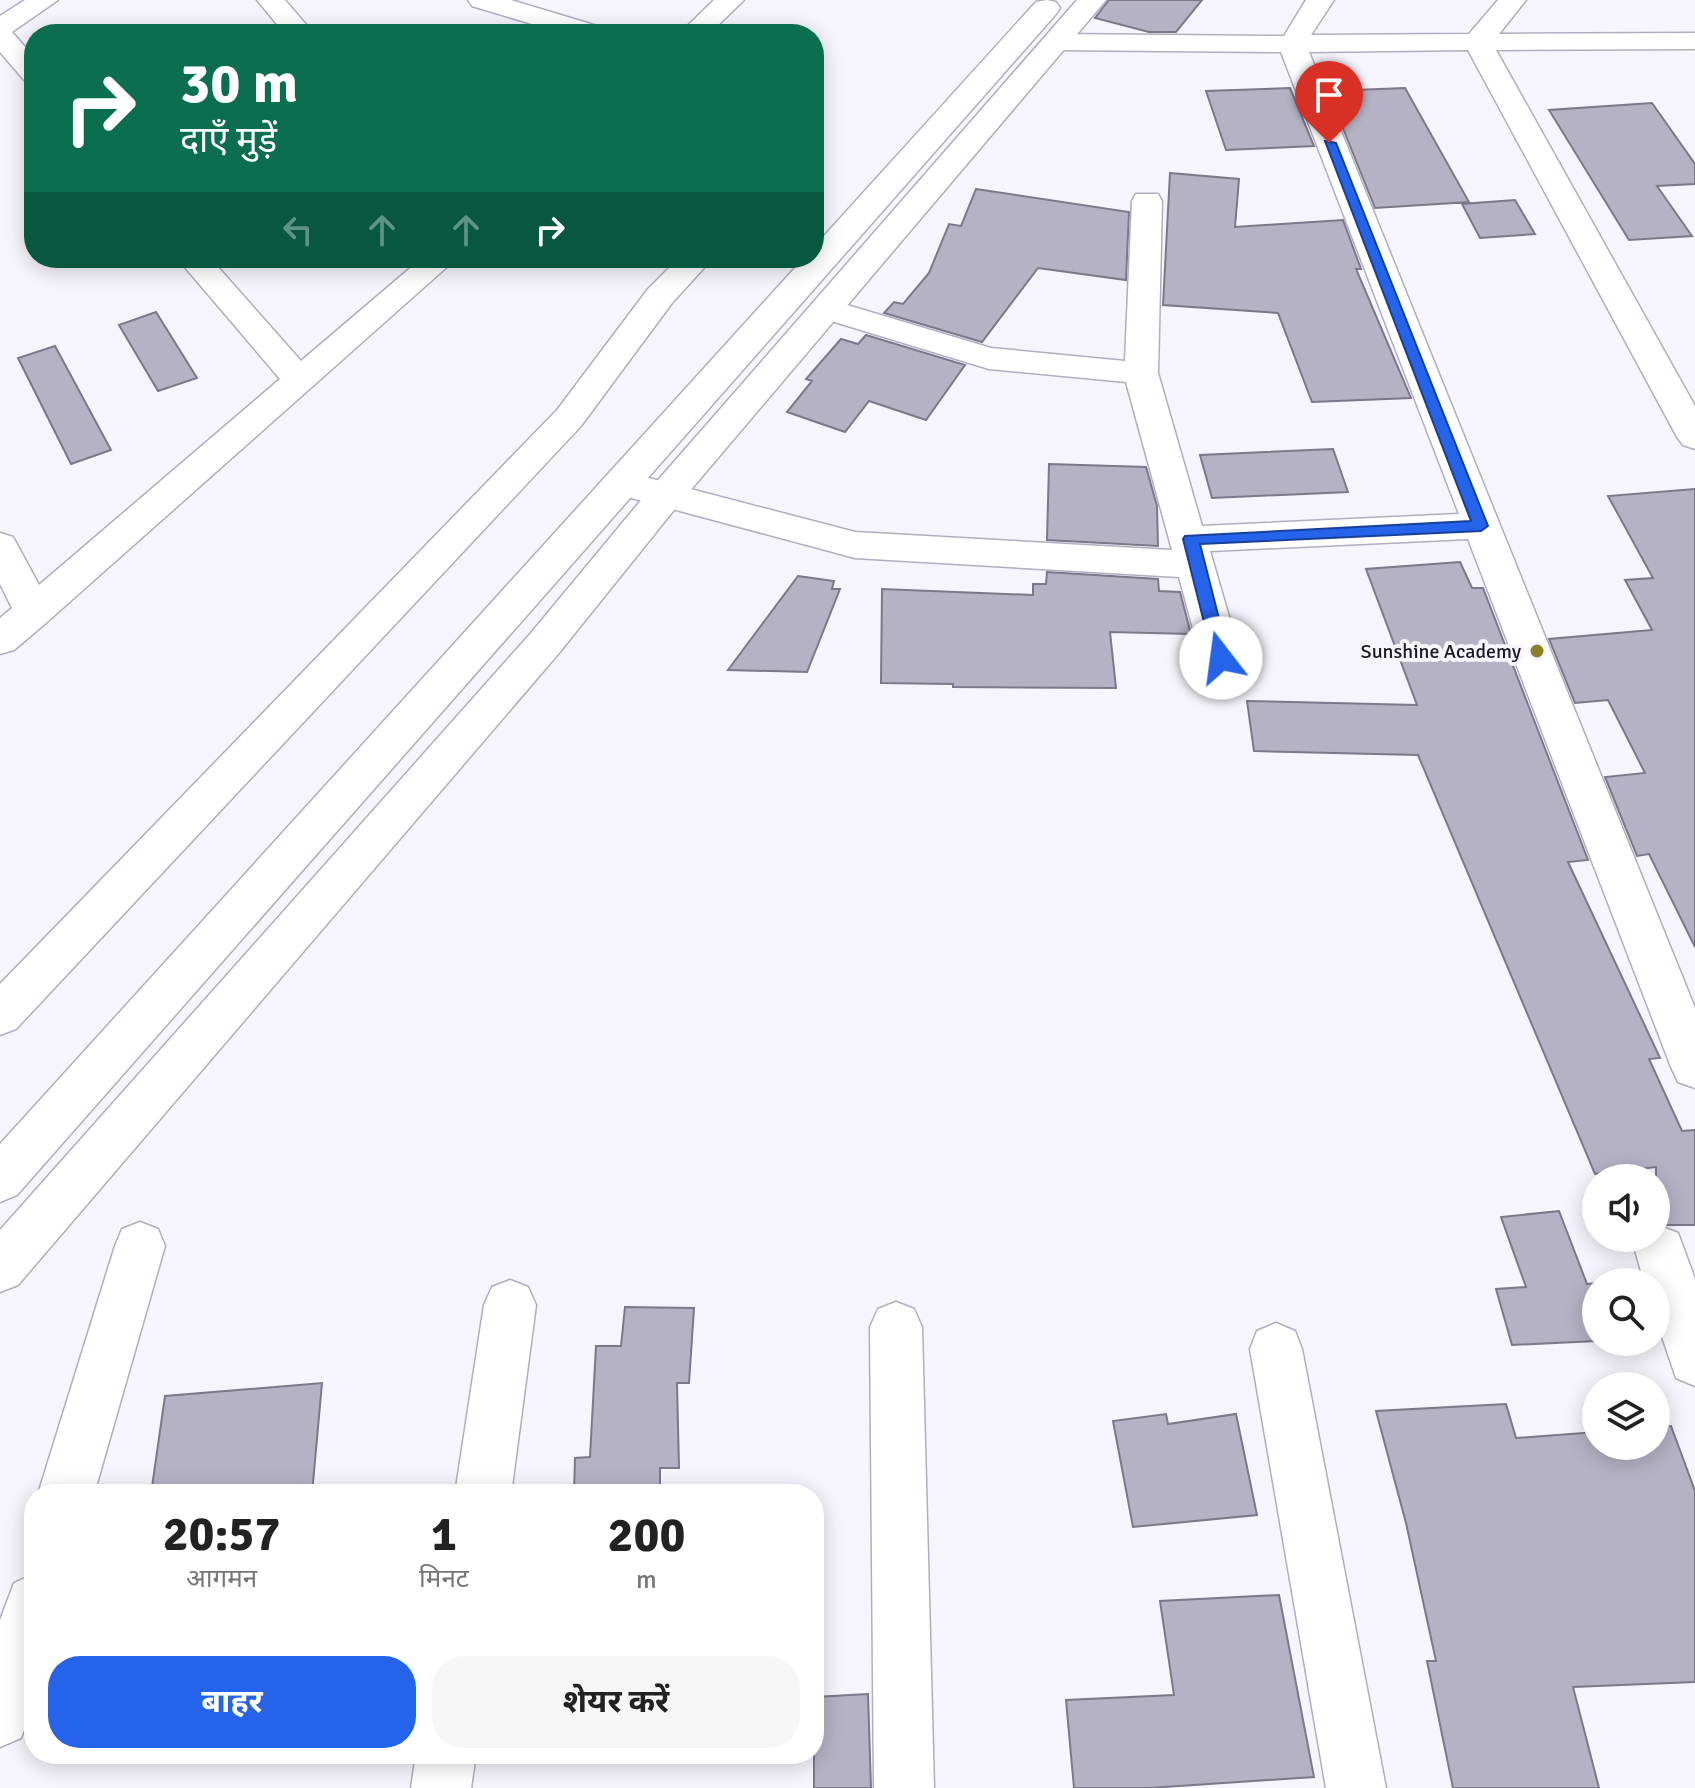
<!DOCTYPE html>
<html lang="hi">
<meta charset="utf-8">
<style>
:root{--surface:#fff;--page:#f6f6f6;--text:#222;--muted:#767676;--accent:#2563eb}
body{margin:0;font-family:Signika,"Noto Sans Devanagari",sans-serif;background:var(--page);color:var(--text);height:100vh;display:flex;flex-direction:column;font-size:30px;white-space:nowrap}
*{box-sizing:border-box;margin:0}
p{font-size:26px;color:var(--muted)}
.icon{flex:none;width:44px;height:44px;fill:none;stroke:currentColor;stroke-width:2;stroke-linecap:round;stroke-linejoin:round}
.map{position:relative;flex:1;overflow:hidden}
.panel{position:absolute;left:24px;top:1484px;width:800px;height:280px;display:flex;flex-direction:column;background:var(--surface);border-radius:32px;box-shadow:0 4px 20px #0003}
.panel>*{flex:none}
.top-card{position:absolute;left:24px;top:24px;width:800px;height:244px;border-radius:32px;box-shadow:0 4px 20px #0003;background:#0b6e4f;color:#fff;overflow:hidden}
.fabs{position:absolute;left:1582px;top:1164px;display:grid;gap:16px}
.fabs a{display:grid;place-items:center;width:88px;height:88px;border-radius:50%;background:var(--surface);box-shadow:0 4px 20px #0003;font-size:40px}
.pin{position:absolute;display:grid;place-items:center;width:68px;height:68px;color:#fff;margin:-82px -34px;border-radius:50% 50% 50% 0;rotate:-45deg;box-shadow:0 0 8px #0007}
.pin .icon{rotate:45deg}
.me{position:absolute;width:88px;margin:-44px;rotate:345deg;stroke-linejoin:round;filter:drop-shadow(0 0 6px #0008)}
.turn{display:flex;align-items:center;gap:28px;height:168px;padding:0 24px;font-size:36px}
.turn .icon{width:104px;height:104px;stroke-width:2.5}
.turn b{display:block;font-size:56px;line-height:68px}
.lanes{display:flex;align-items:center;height:76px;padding:0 24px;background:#0003;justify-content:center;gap:40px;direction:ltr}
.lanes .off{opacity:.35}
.eta{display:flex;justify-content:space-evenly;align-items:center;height:136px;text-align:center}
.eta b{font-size:48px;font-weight:700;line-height:56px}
.action{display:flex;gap:16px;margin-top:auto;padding:16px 24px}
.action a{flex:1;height:92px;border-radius:32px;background:var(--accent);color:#fff;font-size:32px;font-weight:700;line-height:92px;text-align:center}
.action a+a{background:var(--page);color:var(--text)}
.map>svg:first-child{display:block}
.building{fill:#b6b2c6;stroke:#7b788a;stroke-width:2}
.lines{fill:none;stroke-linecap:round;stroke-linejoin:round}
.minor-casing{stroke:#b0adc1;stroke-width:3}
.tertiary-casing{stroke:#b0adc1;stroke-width:3}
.minor{fill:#fff;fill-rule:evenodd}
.tertiary{fill:#fff;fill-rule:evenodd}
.route{fill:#2563eb;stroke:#184099;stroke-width:2}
.poi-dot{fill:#8d8027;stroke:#f6f5fd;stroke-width:3}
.labels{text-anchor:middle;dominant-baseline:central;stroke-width:8;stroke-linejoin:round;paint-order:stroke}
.poi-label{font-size:20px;fill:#1c1a22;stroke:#f6f5fd;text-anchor:end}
</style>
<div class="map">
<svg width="1695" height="1788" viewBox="0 0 1695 1788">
<rect width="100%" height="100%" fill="#f6f5fd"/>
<path class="building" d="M1109,0h93l-26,32h-27l-54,-14z
M1290,88l24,58 -88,4 -20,-59z
M1405,88l64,114 -94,6 -47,-117z
M1652,103l43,61v20l-38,2 35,50 -63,4 -80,-130z
M1170,173l69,6 -4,48 108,-7 18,49h-5l55,129 -99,4 -34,-89 -115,-8z
M976,189l153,23 -3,68 -88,-12 -56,74 -98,-29 10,-11 9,2 26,-31 20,-49 12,2z
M1515,200l20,34 -55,4 -18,-34z
M156,312l41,66 -39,13 -39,-66z
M866,335l99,30 -39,55 -57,-19 -24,31 -58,-20 25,-31 -6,-2 35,-40 17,5z
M55,346l56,104 -40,14 -53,-106z
M1333,449l15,43 -136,6 -12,-43z
M1049,464l97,3 11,39 1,40 -111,-6z
M1695,489v458l-46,-93 -12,2 -32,-79 40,-4 -37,-73 -33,3 -26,-64 103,-9 -27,-50 28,-2 -45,-82z
M1460,562l12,26h11l105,272 -20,2 92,196 -11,1 33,72 13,-1v95h-39v-58l-61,7 -177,-419 -164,-4 -7,-50 170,4 -51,-136z
M1047,572l111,7 1,12 21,1 11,42 -81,-2 6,56 -163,-1v-3l-72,-1 1,-94 151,6v-11h13z
M798,576l36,5 -2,8h8l-33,83 -79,-2z
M1559,1211l28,73 9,-1v58l-84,4 -16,-56 30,-2 -25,-70z
M625,1307l69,1 -5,75h-12l2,85h-19v26h-86l1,-36 15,-1 6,-111h25z
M322,1383l-10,111h-161l14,-98z
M1506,1404l10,34 80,-6v14h60v-19l15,-1 24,65v191l-122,5 26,101h-146l-26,-127h9l-30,-138 -30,-112z
M1166,1414l2,10 68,-10 21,101 -124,12 -20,-106z
M1279,1595l35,182 -165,11h-75l-8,-88 108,-5 -14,-94z
M868,1694l3,94h-57v-91z"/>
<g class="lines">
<g class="minor-casing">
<path id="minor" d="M25,0h33l-46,32 22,25v26l-10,-3 -24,-28v-36z
M257,0h28l29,34h-29z
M468,0h43l93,28 4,6h-43l-93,-28z
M714,0h30l-35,34h-30z
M1306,0h28l-23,35 158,-1 29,-34h28l-27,34 196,-1v16l-199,1 199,356v43l-12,-4 -6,-8 -209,-387 -159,2 386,956v80l-17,-6 -7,-15 -203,-528 -258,12 31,107 -6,10 -14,5 -14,-5 -6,-10 -22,-81 -324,-19 -246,-66 -5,-9 5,-9 13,-3 233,61 317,18 -46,-168 -137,-13 -174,-53 -4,-7 4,-7 12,-3 164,49 134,13 7,-160 4,-7h22l4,7 -4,172 44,153 257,-12 -178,-462 -224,-2 -10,-2 -4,-6 4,-6 10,-2 227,2z
M177,258h33l91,103 121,-103h35l-410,364 -33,28 -14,4v-36l12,-10 -12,-24v-51l13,4 26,48 241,-206z
M679,258h34l-41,45 -91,123 -565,603 -16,6v-51l557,-574 91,-121z
M140,1222l18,7 7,17 -71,248h-56l77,-248 7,-17z
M1660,1226l18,7 17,46v107l-19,-8 -20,-59v-37h-12l-9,-32 5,-12h16v-10z
M510,1280l18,7 8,18 -25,189h-56l29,-189 8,-18z
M896,1302l18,7 8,18 12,461h-60l-4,-461 8,-18z
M1276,1323l19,8 7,18 84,439h-60l-76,-439 7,-18z
M34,1574v129l-13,35 -21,9v-127l14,-37z
M416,1754h60l-5,34h-60z"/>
</g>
<g class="tertiary-casing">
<path id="tertiary" d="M1047,0l9,2 4,6 -4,6 -1039,1181 -17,7v-58l804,-886h10v-11l222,-245z
M1077,0h29l-428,505 -119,148 -541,632 -18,7v-62l531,-597 121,-146z"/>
</g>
<use href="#minor" class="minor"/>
<use href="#tertiary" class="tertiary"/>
</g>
<path class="route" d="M1325,141l11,2 152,383 -7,5 -281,13 29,114 -8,6 -8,-6 -30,-119 2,-3 286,-15z"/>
<circle class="poi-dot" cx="1537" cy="651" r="8"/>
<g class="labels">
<g class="poi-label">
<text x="1521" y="651">Sunshine Academy</text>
</g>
</g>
</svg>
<div class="fabs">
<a><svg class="icon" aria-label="sound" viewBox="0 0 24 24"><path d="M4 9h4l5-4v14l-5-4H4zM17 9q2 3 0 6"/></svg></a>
<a><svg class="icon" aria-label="search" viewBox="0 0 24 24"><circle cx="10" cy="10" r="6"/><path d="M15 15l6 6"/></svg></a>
<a><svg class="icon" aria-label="layers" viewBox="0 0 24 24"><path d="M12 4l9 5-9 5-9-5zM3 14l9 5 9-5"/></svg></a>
</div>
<div class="pin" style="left:1329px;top:143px;background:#d93025"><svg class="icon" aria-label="arrive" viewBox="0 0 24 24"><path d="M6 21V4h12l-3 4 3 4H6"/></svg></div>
<svg class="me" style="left:1221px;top:658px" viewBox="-20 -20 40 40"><circle r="19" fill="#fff"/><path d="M0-13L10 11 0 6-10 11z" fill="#2563eb"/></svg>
<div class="top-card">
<div class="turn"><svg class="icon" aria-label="right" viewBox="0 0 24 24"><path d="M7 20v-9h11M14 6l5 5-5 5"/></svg><div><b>30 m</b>दाएँ मुड़ें</div></div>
<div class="lanes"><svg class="icon off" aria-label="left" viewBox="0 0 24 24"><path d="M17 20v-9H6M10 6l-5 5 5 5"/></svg><svg class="icon off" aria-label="ahead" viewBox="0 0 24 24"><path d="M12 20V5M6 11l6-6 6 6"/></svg><svg class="icon off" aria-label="ahead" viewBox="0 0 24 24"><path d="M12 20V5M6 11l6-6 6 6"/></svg><svg class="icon" aria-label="right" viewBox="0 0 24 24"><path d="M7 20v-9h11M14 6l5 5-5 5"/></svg></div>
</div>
<section class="panel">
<div class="eta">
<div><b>20:57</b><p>आगमन</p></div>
<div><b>1</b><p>मिनट</p></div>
<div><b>200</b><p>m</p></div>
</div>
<div class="action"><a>बाहर</a><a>शेयर करें</a></div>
</section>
</div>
